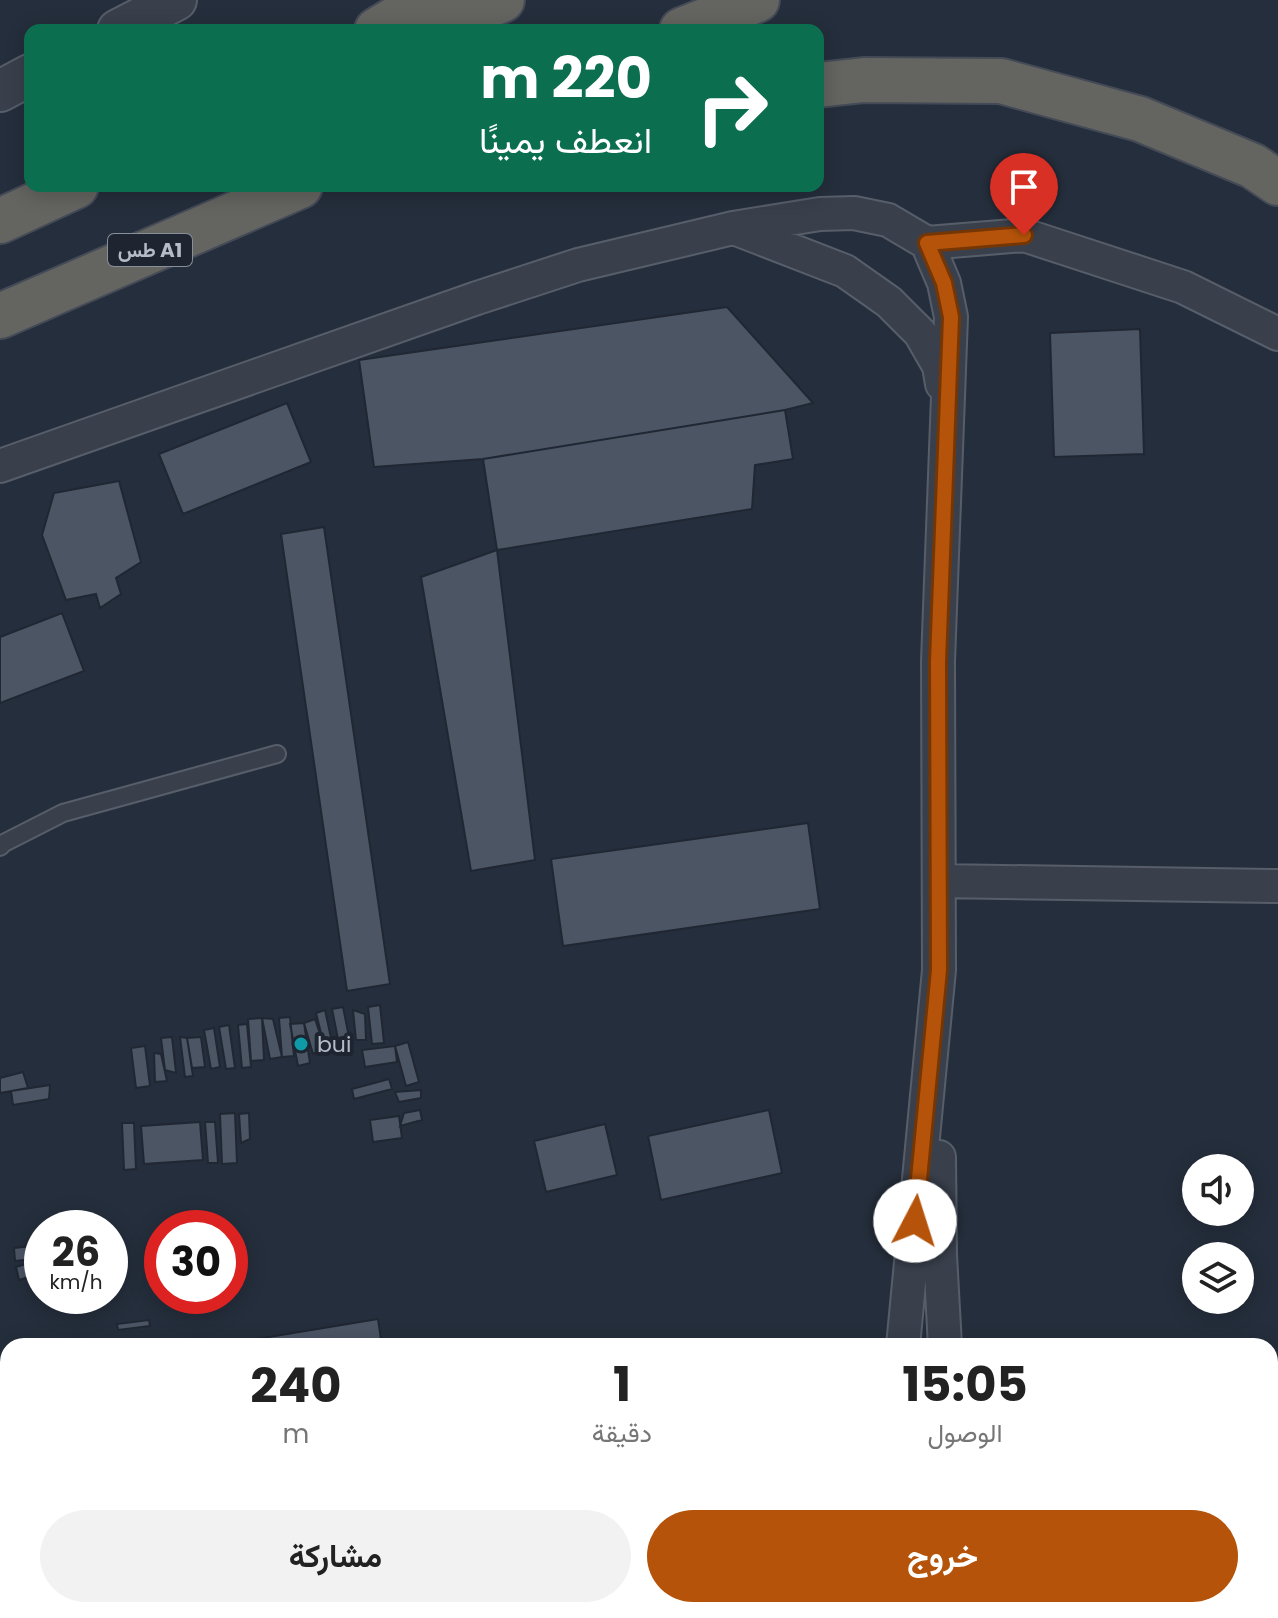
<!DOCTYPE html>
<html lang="ar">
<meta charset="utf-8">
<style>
:root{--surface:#fff;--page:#f2f2f2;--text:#222;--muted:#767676;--accent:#b45309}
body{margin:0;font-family:Poppins,Vazirmatn,sans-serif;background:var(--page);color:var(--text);direction:rtl;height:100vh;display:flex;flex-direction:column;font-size:30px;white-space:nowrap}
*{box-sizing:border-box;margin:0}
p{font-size:26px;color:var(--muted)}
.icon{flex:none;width:44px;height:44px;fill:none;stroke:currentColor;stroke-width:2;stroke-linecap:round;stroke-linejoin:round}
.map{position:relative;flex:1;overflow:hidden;direction:ltr}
.details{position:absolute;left:0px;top:1338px;width:1278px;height:280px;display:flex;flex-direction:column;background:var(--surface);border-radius:24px 24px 0 0;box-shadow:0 4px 20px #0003;direction:rtl}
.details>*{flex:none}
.hud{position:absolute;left:24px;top:24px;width:800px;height:168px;border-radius:16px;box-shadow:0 4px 20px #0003;direction:rtl;background:#0b6e4f;color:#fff;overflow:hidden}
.buttons{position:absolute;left:1182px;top:1154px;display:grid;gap:16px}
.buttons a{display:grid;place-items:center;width:72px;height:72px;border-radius:50%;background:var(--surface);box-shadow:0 4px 20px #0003;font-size:40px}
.speed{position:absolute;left:24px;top:1210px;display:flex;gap:16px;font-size:40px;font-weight:700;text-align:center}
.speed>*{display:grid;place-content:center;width:104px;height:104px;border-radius:50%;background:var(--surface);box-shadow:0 4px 20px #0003;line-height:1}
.speed small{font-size:20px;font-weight:400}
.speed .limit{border:12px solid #d22;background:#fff;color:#111}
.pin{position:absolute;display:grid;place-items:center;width:68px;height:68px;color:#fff;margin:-82px -34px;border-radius:50% 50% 50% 0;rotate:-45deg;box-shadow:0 0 8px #0007}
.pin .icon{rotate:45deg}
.me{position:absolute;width:88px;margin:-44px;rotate:5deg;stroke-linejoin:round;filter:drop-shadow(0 0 6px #0008)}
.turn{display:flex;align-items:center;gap:28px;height:168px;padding:0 40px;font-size:36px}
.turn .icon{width:104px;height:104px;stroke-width:2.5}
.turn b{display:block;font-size:56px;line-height:68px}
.eta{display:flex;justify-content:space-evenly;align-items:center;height:136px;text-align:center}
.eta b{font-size:48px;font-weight:700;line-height:56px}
.action{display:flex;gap:16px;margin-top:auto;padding:16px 40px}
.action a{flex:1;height:92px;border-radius:48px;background:var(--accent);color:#fff;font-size:32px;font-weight:700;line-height:92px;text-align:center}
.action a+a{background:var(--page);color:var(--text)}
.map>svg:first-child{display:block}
.building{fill:#4b5564;stroke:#202733;stroke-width:2}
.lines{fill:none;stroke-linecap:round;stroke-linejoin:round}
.service-casing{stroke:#575e6a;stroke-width:20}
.minor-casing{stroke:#575e6a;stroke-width:36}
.tertiary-casing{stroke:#575e6a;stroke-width:44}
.trunk-casing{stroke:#444b57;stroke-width:48}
.service{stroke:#39404c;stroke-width:16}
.minor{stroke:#39404c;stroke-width:32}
.tertiary{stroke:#39404c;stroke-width:40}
.trunk{stroke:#646461;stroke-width:44}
.route-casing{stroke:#753606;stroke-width:20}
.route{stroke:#b45309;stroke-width:14}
.culture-dot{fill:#0f9aa8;stroke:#1e2531;stroke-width:3}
.labels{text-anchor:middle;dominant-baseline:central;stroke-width:8;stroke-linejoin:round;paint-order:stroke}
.shield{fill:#1e2531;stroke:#888e9a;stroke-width:2}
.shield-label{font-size:20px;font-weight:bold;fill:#b5bbc7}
.poi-label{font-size:22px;fill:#b5bbc7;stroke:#1e2531;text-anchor:start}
</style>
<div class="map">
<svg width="1278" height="1618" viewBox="0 0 1278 1618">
<rect width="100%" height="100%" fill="#252e3c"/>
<path class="building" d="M727,307l86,96 -28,7 -302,49 -109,8 -15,-107z
M1140,329l4,125 -90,3 -4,-124z
M287,403l24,59 -128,52 -24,-60z
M785,410l8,49 -38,6 -3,44 -255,41 -14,-91z
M119,481l22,81 -25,16 5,16 -21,14 -4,-14 -30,6 -24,-65 12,-42z
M324,527l66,457 -43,7 -66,-457z
M497,550l38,310 -64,11 -50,-294z
M62,613l22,58 -84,32v-66z
M808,823l12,86 -257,37 -12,-87z
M380,1005l4,38 -12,1 -4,-37z
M343,1007l8,40 -11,2 -8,-40z
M325,1010l8,37 -8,2 -9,-36z
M353,1010l12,4 1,26h-10z
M290,1017l4,39 -12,1 -3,-39z
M262,1018l2,42 -13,1 -3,-42z
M262,1018l11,1 9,38 -12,2z
M315,1019l10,30 -12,5 -9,-31z
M304,1023l6,40 -12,3 -8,-42z
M247,1024l4,43 -9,1 -4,-43z
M229,1025l6,43 -9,1 -7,-42z
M214,1028l6,39 -9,2 -7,-39z
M172,1037l4,36 -11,-3 -4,-32z
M180,1037l7,1 6,38 -8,1z
M201,1037l4,30 -13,1 -5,-30z
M408,1042l11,40 -13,4 -11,-40z
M145,1046l5,40 -14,2 -5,-40z
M395,1046l2,16 -32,5 -3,-17z
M154,1053l7,1 6,27 -12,1z
M23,1072l5,16 -28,5v-15z
M389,1079l3,10 -38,10 -2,-10z
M50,1085l-1,14 -36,6 -2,-14z
M421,1090v8l-22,4 -4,-10z
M420,1110l2,10 -22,6 4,-13z
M769,1110l13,63 -121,27 -13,-64z
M235,1113l2,50 -15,1 -2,-50z
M249,1113l1,26 -9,4 -2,-29z
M399,1116l3,22 -29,4 -3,-22z
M200,1122l3,38 -59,4 -3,-38z
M205,1122h10l3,41h-10z
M122,1123h12l2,46 -12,1z
M605,1124l12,51 -71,17 -12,-51z
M41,1245l1,13 -27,3 -1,-13z
M42,1259v14l-23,7 -3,-13z
M378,1319l4,27h-167z
M149,1320l1,6 -32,4 -1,-6z"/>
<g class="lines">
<g class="service-casing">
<path id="service" d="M0,847l4,-4 59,-30 214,-59
M0,1538l8,-1
M1015,1618l21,-8"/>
</g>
<g class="minor-casing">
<path id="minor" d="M734,228l111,43 44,31 31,31 19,33 3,18
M927,243l97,-8 159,52 95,47
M0,466l477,-168 101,-33 155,-37 87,-14 34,-1 34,7 39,23 17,40 7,34 -13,344 1,309 -36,376
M940,881l338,5
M939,1157l1,98 5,91
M961,1610v8
M877,1618l1,-8"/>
</g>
<g class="tertiary-casing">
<path id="tertiary" d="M118,30l58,-30
M0,91l30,-16"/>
</g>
<g class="trunk-casing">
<path id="trunk" d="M377,30l50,-30
M430,30l72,-30
M682,30l75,-30
M818,85l46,-5 137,1 139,38 113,47 25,17
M0,221l76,-35
M0,316l300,-130"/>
</g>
<use href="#service" class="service"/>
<use href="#minor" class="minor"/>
<use href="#tertiary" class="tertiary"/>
<use href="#trunk" class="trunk"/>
</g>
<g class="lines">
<g class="route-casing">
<path id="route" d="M915,1221l24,-251 -1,-309 13,-344 -7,-34 -17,-40 97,-8"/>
</g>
<use href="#route" class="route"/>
</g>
<circle class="culture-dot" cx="301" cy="1044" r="8"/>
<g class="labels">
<rect class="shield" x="108" y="234" width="84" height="32" rx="6"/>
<g class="shield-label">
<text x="150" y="250">طس A1</text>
</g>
<g class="poi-label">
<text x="317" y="1044">bui</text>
</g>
</g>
</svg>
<div class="buttons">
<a><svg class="icon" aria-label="sound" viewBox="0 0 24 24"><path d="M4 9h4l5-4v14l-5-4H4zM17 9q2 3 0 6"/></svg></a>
<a><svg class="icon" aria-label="layers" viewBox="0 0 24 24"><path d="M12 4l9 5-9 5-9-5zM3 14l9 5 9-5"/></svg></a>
</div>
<div class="speed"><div>26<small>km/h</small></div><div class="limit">30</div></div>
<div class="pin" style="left:1024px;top:235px;background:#d93025"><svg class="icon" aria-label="arrive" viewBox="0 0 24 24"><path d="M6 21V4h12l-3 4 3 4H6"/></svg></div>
<svg class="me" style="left:915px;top:1221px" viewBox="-20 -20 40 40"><circle r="19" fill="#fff"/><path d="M0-13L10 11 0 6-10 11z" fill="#b45309"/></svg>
<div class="hud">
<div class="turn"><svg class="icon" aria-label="right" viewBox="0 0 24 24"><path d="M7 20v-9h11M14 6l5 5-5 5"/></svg><div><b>220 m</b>انعطف يمينًا</div></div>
</div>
<section class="details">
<div class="eta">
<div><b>15:05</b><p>الوصول</p></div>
<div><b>1</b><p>دقيقة</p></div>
<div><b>240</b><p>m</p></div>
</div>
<div class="action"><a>خروج</a><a>مشاركة</a></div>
</section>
</div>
